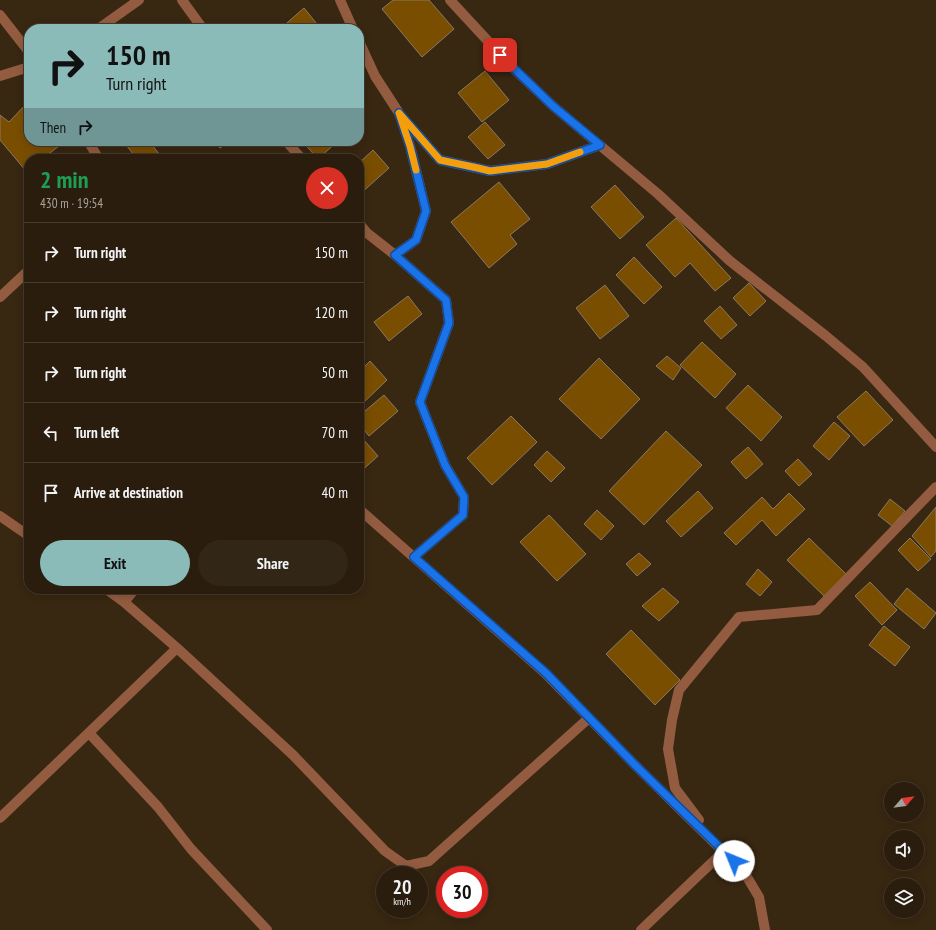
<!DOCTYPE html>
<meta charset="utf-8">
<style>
:root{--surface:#2a1d0d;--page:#322616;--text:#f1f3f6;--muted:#a5a29d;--line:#463b2e;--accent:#8bbbb9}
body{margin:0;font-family:"PT Sans Narrow",sans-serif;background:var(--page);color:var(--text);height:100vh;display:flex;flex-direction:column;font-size:15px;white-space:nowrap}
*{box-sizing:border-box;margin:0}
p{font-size:13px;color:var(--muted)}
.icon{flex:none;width:22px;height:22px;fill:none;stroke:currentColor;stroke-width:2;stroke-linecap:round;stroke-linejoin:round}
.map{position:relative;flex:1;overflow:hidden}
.details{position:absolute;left:24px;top:154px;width:340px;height:440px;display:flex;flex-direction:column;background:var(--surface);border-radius:16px;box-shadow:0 2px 10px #0003,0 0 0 1px var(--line)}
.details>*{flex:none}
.guide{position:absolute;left:24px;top:24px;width:340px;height:122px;border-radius:16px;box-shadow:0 2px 10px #0003,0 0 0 1px var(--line);background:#8bbbb9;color:#111;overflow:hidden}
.needle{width:26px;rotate:62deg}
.controls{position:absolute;left:884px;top:782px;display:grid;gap:8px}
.controls a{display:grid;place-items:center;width:40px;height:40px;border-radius:50%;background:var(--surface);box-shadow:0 2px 10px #0003,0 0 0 1px var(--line);font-size:20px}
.speed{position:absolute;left:376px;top:866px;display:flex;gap:8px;font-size:20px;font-weight:700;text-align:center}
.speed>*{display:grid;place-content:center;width:52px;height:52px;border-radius:50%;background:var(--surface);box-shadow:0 2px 10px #0003,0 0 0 1px var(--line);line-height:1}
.speed small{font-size:10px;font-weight:400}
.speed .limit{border:6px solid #d22;background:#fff;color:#111}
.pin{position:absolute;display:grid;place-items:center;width:34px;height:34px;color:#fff;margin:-17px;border-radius:8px;box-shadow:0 2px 6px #0006}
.me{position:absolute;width:44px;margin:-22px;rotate:315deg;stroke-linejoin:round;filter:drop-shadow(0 0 3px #0008)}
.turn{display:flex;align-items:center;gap:14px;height:84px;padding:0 16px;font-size:18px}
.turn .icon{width:52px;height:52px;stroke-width:2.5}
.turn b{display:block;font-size:28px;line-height:34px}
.then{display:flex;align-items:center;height:38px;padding:0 16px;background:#0003;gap:8px;font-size:15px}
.round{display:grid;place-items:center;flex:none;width:42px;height:42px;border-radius:21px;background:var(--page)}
.headline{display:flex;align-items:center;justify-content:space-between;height:68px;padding:0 16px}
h1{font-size:24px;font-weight:800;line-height:30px;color:#1e9e55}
.primary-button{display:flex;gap:8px;margin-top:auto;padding:8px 16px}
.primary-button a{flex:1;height:46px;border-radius:24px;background:var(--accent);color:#111;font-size:16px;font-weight:800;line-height:46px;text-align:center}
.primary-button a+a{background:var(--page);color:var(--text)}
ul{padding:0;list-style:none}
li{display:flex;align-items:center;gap:12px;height:60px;padding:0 16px;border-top:1px solid var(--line)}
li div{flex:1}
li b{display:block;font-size:15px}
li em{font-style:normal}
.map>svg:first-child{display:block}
.building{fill:#7a4e00;stroke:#8c7961}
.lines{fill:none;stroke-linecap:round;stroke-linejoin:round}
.street{stroke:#935c40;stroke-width:10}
.route-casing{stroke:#114b97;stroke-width:10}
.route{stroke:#1a73e8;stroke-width:7}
.slow{stroke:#f59e0b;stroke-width:7}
</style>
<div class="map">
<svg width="936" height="930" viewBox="0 0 936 930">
<rect width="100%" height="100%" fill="#382711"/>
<path class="building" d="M393,0h36l25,29 -32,28 -40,-48z
M304,8l17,21h-41z
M485,71l24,29 -27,22 -24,-29z
M28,102l1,1v38h33l1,2 -21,16h-13v9l-3,3 -26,-31v-25l9,7z
M485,122l20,23 -17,14 -20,-22z
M123,141h26l14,18h-26z
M214,141h17l-11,7z
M302,141h36l-20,18z
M373,150l16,18 -30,27v-32z
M499,182l31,37 -20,16 7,9 -28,24 -38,-46z
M615,185l29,32 -24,22 -29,-32z
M676,218l55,60 -16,13 -25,-28 -15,14 -29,-32z
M359,256l6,6 -6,6z
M634,257l28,30 -18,17 -28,-29z
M749,283l17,18 -16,15 -17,-18z
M605,285l24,31 -29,23 -24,-31z
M408,296l14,18 -33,27 -15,-19z
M720,306l17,19 -16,14 -17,-18z
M702,342l34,32 -21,24 -35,-33z
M667,356l14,12 -8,12 -17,-14z
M599,358l41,41 -39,40 -42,-40z
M370,361l17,19 -25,24 -3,-3v-29z
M748,385l34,32 -21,24 -35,-33z
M866,391l27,29 -29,26 -27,-29z
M384,395l14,16 -29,25 -10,-12v-8z
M511,416l26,26 -45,43 -25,-27z
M834,422l16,14 -21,24 -16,-14z
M666,431l36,34 -58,60 -35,-34z
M363,439l15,17 -19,17v-30z
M748,447l15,17 -17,15 -15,-17z
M547,451l18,17 -14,14 -17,-17z
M798,459l14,15 -13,12 -14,-15z
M698,491l15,17 -32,29 -15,-16z
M789,493l16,16 -29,27 -14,-16 -26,25 -12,-12 38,-36 11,12z
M890,499l15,12 -13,15 -14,-11z
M936,507v44l-5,6 -19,-21z
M597,510l17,16 -13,14 -17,-16z
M549,515l37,39 -29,27 -37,-39z
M809,538l37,36 -22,22 -37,-36z
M910,538l21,21 -13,12 -20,-21z
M639,553l12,11 -14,12 -11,-12z
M758,569l14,13 -12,14 -14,-12z
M870,582l27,28 -15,15 -27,-29z
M663,588l16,14 -20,19 -17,-15z
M907,588l29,25 -12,16 -30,-25z
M884,626l26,21 -15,19 -26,-21z
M631,630l49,50 -25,25 -49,-51z"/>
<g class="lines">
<path class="street" d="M182,0l21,29
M340,0l13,29
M450,0l61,66 42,40 105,88 72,67 96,75 37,31 73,80
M0,15l29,37
M98,29l41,-29
M359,41l16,35 24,37 11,33 16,65 -10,29 -21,15 -28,-22 -8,-10
M0,76l29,-9
M402,117l38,43 50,11 57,-7 53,-19
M88,141l11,18
M286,141l16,18
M395,255l51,45 3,23 -29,79 25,63 19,32 -1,18 -49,42
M0,297l29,-27
M359,509l186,164 90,92 109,107 15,25 6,33
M0,516l29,20
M106,589l18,13 53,46 116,107 92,96 21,15 23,-5 160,-143
M124,602l11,-13
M89,733l69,74 33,42 76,81
M0,818l177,-170
M699,820l-24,-32 -7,-39 4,-29 7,-30 60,-73 78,-7 119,-123
M641,930l83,-79"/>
</g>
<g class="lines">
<g class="route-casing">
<path id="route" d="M500,55l53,51 47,39 -53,19 -57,7 -50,-11 -41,-47 11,33 16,65 -10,29 -21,15 51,45 3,23 -29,79 25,63 19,32 -1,18 -49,42 132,116 89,92 99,96"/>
</g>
<use href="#route" class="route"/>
<path class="slow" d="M416,170l-6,-24 -11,-33 41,47 38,8 12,3 57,-7 33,-12"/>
</g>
</svg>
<div class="controls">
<a><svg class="needle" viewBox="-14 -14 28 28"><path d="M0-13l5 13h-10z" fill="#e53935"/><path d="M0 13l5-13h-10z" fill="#a5a29d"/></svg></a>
<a><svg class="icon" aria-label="sound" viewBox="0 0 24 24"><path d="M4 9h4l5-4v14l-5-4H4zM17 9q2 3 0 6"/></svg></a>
<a><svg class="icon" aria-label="layers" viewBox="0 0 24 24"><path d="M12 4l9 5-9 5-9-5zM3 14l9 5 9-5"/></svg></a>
</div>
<div class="speed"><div>20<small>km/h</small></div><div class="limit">30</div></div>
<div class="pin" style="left:500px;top:55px;background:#d93025"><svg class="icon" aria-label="arrive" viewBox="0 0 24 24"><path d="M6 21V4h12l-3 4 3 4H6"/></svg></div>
<svg class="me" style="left:734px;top:861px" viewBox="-20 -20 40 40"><circle r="19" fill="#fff"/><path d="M0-13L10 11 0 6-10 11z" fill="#1a73e8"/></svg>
<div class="guide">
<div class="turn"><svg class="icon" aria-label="right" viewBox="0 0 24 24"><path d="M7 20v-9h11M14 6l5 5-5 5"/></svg><div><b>150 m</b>Turn right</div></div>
<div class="then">Then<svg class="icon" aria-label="right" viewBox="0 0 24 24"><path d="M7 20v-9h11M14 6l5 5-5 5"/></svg></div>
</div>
<section class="details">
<div class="headline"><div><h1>2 min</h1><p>430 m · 19:54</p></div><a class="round" style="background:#d93025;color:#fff"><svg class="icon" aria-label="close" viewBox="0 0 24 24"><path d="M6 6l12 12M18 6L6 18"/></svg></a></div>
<ul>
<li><svg class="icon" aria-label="right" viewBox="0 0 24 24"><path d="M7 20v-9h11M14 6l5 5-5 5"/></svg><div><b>Turn right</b></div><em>150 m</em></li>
<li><svg class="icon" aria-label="right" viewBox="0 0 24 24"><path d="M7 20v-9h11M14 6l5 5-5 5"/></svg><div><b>Turn right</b></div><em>120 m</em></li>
<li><svg class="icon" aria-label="right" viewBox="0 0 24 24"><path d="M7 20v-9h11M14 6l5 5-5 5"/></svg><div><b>Turn right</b></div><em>50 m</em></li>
<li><svg class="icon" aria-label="left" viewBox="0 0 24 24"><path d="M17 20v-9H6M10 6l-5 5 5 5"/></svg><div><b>Turn left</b></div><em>70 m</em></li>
<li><svg class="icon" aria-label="arrive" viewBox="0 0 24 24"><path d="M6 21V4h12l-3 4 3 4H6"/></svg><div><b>Arrive at destination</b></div><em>40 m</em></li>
</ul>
<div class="primary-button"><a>Exit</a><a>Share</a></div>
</section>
</div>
